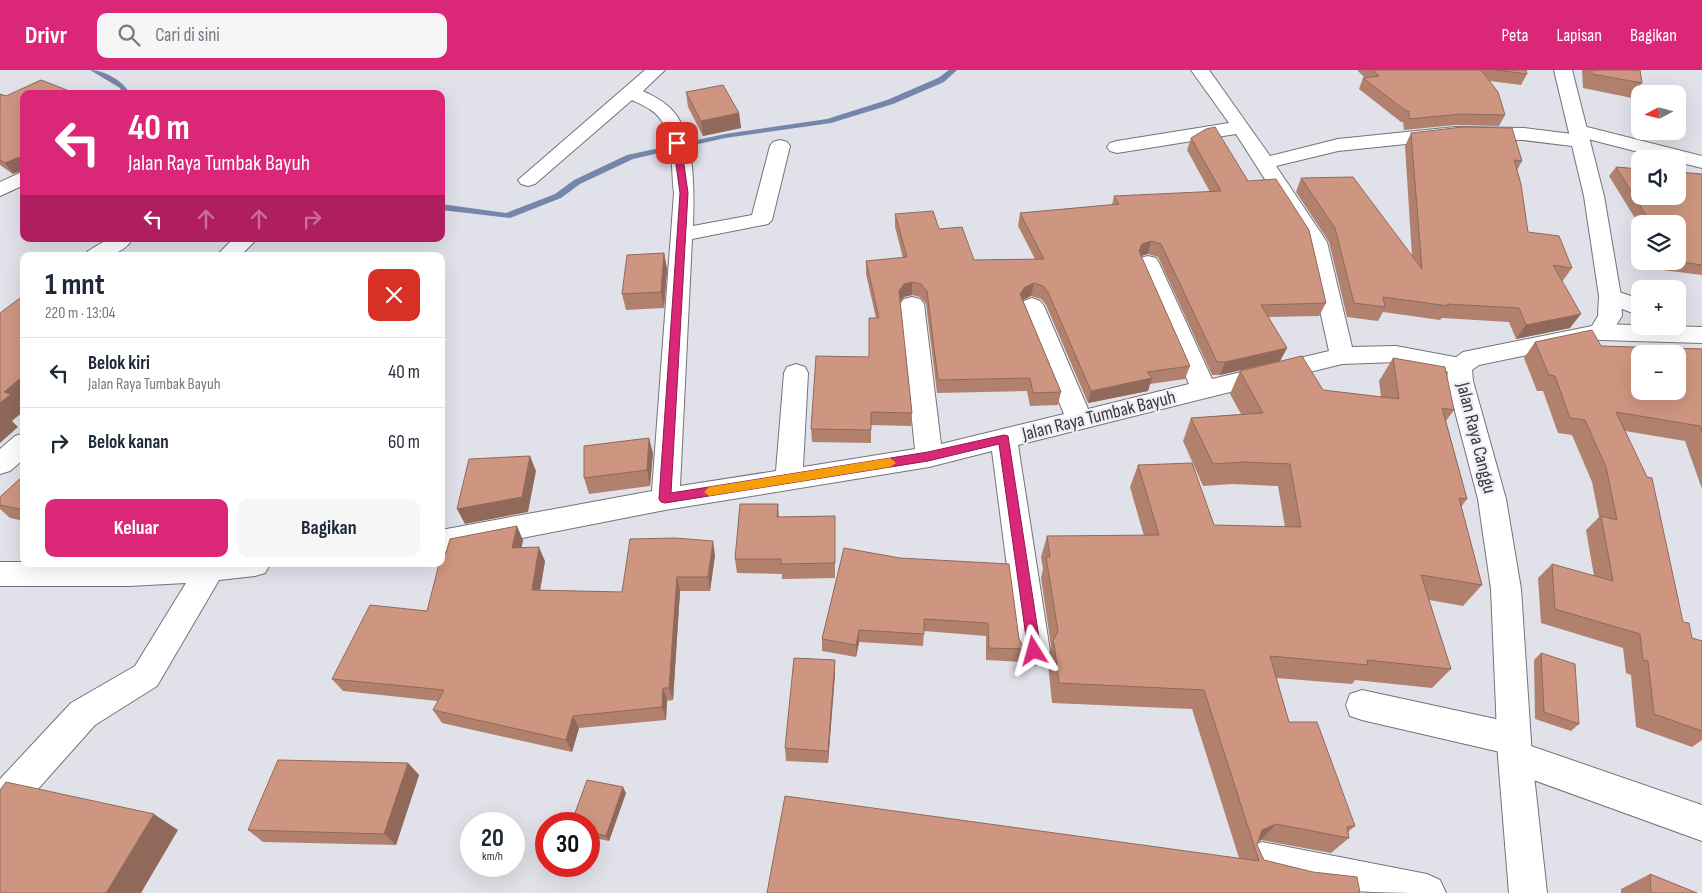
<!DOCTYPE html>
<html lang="id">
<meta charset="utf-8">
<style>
:root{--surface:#fff;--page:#f6f6f7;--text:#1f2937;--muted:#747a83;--line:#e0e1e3;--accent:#db2777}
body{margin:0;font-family:"Sofia Sans Condensed",sans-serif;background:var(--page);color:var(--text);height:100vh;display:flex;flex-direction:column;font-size:19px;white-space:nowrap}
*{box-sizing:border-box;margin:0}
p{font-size:16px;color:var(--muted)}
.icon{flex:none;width:28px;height:28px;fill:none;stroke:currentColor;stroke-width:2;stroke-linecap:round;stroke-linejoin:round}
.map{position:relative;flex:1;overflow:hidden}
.sheet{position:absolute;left:20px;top:182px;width:425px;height:315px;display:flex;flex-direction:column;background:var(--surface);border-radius:10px;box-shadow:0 5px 20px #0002}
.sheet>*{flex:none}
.banner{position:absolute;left:20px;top:20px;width:425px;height:152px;border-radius:10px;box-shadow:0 5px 20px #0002;background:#db2777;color:#fff;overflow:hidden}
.needle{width:32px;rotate:263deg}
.fabs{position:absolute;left:1631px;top:15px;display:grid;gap:10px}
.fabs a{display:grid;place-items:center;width:55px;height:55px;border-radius:10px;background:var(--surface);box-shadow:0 5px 20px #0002;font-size:25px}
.speed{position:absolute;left:460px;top:742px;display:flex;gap:10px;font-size:25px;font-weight:700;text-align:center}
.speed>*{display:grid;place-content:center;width:65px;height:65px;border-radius:50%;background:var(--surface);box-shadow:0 5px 20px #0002;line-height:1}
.speed small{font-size:12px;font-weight:400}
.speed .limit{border:8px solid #d22;background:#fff;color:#111}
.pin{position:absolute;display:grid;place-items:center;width:42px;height:42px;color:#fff;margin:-21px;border-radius:10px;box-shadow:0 2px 8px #0006}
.me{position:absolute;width:55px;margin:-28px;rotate:352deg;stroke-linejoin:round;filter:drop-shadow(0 0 4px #0008)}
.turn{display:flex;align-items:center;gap:18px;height:105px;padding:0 25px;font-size:22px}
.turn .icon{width:65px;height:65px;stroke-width:2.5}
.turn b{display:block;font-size:35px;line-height:42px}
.lanes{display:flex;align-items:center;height:48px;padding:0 25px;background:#0003;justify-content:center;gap:25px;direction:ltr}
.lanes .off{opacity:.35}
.round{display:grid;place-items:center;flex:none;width:52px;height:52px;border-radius:10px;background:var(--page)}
.overview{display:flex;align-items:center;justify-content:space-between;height:85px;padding:0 25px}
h1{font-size:30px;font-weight:700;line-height:38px}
.primary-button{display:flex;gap:10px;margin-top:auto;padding:10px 25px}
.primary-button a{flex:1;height:58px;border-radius:10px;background:var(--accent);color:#fff;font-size:20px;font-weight:700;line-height:58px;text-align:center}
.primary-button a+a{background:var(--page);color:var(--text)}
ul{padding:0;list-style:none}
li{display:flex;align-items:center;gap:15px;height:70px;padding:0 25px;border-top:1px solid var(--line)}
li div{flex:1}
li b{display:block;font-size:19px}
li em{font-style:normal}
header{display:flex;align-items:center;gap:30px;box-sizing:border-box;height:70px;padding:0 25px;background:var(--accent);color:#fff}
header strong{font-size:24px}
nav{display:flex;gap:28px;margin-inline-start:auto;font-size:18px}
.search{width:350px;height:45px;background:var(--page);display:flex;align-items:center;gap:12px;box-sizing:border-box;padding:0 18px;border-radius:10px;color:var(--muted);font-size:19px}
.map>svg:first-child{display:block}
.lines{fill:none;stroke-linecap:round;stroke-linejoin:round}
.stream{fill:#7586aa;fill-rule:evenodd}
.minor-casing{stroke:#73737b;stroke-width:2}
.major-casing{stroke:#73737b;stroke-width:2}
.minor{fill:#fff;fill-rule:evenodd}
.major{fill:#fff;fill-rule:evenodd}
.wall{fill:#b1816e}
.shaded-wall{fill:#90695a}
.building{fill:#ce9680;stroke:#90695a;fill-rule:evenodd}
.route{fill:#db2777;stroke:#8e194d}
.slow{fill:#f59e0b}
.labels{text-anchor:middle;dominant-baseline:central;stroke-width:4.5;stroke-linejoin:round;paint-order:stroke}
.street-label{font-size:19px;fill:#39393d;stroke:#eeeef7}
</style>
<header>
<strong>Drivr</strong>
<div class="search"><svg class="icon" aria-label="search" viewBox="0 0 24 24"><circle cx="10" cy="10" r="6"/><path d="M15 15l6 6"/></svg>Cari di sini</div>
<nav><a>Peta</a><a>Lapisan</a><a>Bagikan</a></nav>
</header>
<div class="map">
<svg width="1702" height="823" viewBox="0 0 1702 823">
<rect width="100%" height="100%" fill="#e1e1ea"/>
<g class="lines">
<path class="stream" d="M90,0c14,0 34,11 40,24h-8l-2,-6z
M949,0h8l-13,12 -51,22 -62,19 -106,15 -92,21 -53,25 -19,14 -51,20 -69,-8v-6l65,9 49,-19 19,-14 53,-25 98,-21 102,-15 60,-19 51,-22z"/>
<g class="minor-casing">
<path id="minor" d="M645,0h20l-22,21c10,5 21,10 29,19 24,25 22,84 21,116l59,-11 18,-69 3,-4 7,-2 7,2 3,4 -18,74 -4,4 -76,15 -12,247 96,-15 8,-98 3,-6 9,-3 9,3 3,6 -5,94 112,-18 -15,-145 4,-5 8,-2 8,2 4,5 17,140 123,-30 -44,-108 4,-5 8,-3 8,3 4,5 44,103 101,-25 -52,-121 3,-5 8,-2 8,2 3,5 53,116 117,-28 -24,-109 -69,-108 -119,19 -7,-2 -3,-4 3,-4 7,-2 112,-18 -38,-53h18l61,86 68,-17 117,-12 68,1 49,6 -2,-3 2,-4 7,-2 123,31v12l-24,-6v-3h-12l-78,-20 2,2 -3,4 -7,2 -57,-7 -68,-1 -117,12 -62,15 51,76 25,105 44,-1 64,12 9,2 3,6 -3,6 -9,2 -64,-12 -54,2 -324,81 32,206 -5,10 -11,4 -11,-4 -5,-10 -26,-200 -63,16 -264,43 -224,44v-24l211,-39 22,-298c-3,-22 0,-53 -13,-73 -6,-10 -19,-15 -29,-20l-97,84 -7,2 -7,-2 -3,-4z
M24,101v14l-24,11v-14z
M108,169h25c-13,18 -28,17 -48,17l3,-5z
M233,169h24l-17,17h-24z
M1610,219l30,10v17l-38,-15 -3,-5 3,-5z
M1600,254l102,3v16l-102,-3 -8,-2 -4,-6 4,-6z
M24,363v26l-14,12 -10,3v-25l15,-13z
M0,492h24v2h246l-5,9 -10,3 -36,4 -62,106 -62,39 -82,92 -13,5v-43l71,-76 64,-37 51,-83 -57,3h-129z
M1362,620l152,33 12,5 5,11 -3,6 174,60v36l-199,-72 -5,-12 2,-5 -138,-32 -12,-4 -4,-11 4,-11z
M1262,772l165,32 13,6 6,13c-65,0 -136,0 -197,-20l-5,-13 5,-13z"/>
</g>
<g class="major-casing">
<path id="major" d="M1554,0h18l32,126 17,100 1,20 -14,22 -129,27 -7,5 1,11 33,118 15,90 11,168 15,136h-38l-11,-136 -7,-168 -13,-90 -31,-118c1,-16 3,-20 16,-29l129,-26 6,-10 1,-20 -15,-100z"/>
</g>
<use href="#minor" class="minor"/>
<use href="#major" class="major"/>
</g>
<path class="wall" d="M1357,0h169l1,4 -6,11 -31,-4 15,34 -6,11 -44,-1 -51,5 -1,-8h-2l-42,-33 4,-11h2z
M1582,0h58l2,13 -10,15 -49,-10z
M686,22l53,21 2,15 -38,8 -15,-29z
M0,24l6,2 7,78 -13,-9z
M1411,63l111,28 -5,9 11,62 44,36 -10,14 8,46 -54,11 -7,-17 -67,-4 -2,2 -57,-8 -5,9 -31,-4 -18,-75 -33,-50 5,-14 111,78 -7,-110z
M1191,68l57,43 78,122 -7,13 -51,1 19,31 -7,13 -60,14h-8l-54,-118 -10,-3 -7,2 49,110 -5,13 -35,5 -2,7 -60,12 -42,-98 -5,-6 -10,-3 -8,4 38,92 -3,13 -28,1 -3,-15 -90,2 -11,-89 -6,-7 -8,-2 -8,2 -4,5 12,111 -1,13 -40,-1v18l-59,-1 -1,-13 58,-72 7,-39 -10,-44v-13l37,-3 -8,-31v-13l44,15 35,31 61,-1 -17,-33 2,-13 92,-8 2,-9 96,-4 -23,-42z
M1616,97l86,7v101l-48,-6 -4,-8h28v-37h-38v17l-7,-13 5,-5 -29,-47z
M664,183l3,16 -3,39 -38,2 -4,-16z
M1535,272l66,4 101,3v140l-17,-48 -60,-10 58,191 9,16 10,3v99l-10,7 -56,-20 -5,-52 -5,-2 -3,-25 -82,-25 -3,-45 14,-14 42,12 -8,-46 13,-13 -7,-35 -20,-47 -14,-2 -15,-42h-6l-13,-33z
M1393,288l61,52 -8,11 21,78 -6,8 21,78 -19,21 -34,-6 22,69 -19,19 -77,-8 -3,4 -76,-6 13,44 66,104 -7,6 1,6 -18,15 -70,-13 -3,2 -1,3 7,15 96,33 -121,-35 -47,-149 -140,-6 -4,-40h-2l5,-17 -10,-68 2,-9 -2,-12 6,-21h97l-14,-49 8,-22 76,60 71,2 -7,-41 -46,-2 -29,2 -20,-45 8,-23 50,-4 -11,-20 10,-23 83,19 58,7 -2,-16z
M653,383l-3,33 -61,8 -5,-16z
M24,405v46l-14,-3 -10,-9v-12z
M835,446v62l-53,1v-5l-45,-1 -2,-14 44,-42z
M523,470l-2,8 24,13 -5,29 82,2 93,-37 -5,36h-30l-7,109 -6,1 -1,19 -87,8 -7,24 -130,-29 -9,-13 5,-9 -95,-10 -11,-12 95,-68 19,-58z
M844,478l175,91 6,10 -4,13 -35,-2v-24l-62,-5 -1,15 -64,-4 -3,15 -34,-6v-12z
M1541,583l38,71 -8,7 -36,-12 -1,-59z
M835,590v14l-7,89 -42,-2 -1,-13z
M408,693l11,12 -23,70 -133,-3 -15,-12z
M626,723l-17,48 -20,-4v-13z
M1650,804l47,19h-76v-4z"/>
<path class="shaded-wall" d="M739,43l2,15 -38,8 -2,-15z
M24,85v15l-11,4 -8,-11z
M1151,171l-3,13 -10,3 1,-6 3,-7z
M664,183l3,16 -3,39 -3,-16z
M912,212v13l-8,2 -6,7 1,-13 5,-7z
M1034,213l-3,13 -8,4 -3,-6 5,-7z
M1581,244l-11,14 -54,11 10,-14z
M1287,278l-7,13 -60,14 5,-13z
M24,305v28l-2,2 2,2v4l-12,10 6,6 -18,16v-40l4,-11z
M1152,308l-4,13 -60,12 3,-12z
M649,368l4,15 -3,33 -3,-16z
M530,386l6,15 -8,41 -63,12 -8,-15z
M778,434l1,15 -2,-2z
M517,456l6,14 -4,22 -7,-14z
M713,471l2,14 -5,36 -2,-14z
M539,477l6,14 -7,42 -6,-13z
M677,507l3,14 -7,109 -4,-12z
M859,560v12l-3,15v-12z
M835,590v14l-7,89v-12z
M663,618l4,13 -1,19 -4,-13z
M573,646l6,12 -7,24 -6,-12z
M408,693l11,12 -23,70 -12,-11z
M623,717l3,6 -17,48 -3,-5z
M154,744l24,16 -37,63h-35z
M1276,754l-15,16 -7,4 8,-14z"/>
<path class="building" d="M1373,0h108l17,22 7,23 -44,-1 -52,5v-8h-3l-43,-33 16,-2z
M1496,0h30l1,4z
M1592,0h48l2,13 -50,-9z
M41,10l36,14h-53v61l-19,8 -5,-3v-66l6,2z
M723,15l16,28 -38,8 -15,-29z
M1215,57l33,54 28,-2 33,51 17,73 -65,2 26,43 -62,14h-8l-56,-118 -10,-3 -9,3 -3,7 51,115 -43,6 5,6 -61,13 -43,-99 -5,-6 -9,-3 -9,4 -5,7 41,98 -28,1 -3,-15 -92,2 -11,-89 -6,-7 -9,-2 -8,2 -5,7 13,122 -41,-1v18l-60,-1 5,-73 53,1v-39h10l-13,-57 41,-4 -12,-43 38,-3 6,18 23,-2 12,33 70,-1 -24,-46 99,-9 -5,-8 107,-5 -30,-53 15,-9z
M1462,57l50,1 10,33 -8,-1 7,24 7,48 31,4 13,32 -19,-3 28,49 -55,11 -7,-17 -72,-4 2,2 -66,-9 2,10 -31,-4 -19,-75 -34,-50 52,-1 69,92 -11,-136z
M1616,97l24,2v27h38v-24l24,2v91l-26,-4h2v-37h-35l-3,-5 9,1z
M664,183l-3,39 -39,2 5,-39z
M24,225v40l-3,2h3v38l-20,17 7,2 -11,9v-90z
M1592,260l9,16 101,3v83l-2,-6 -84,-14 31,65 5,1 31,144 6,1 3,15 10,3v90l-48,-17 -6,-53 -5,-1 -3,-26 -85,-25 -3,-45 61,17 -12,-65 16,4 -11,-53 -21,-47 -15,-2 -15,-42 -6,-1 -14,-33zM1640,284h38v37h-38z
M1302,286l21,34 76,9 -6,-41 52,9 9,43 -12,-2 25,91 -8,-1 23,87 -61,-10 30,94 -84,-9 1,5 -98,-9 19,66h28l38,104 -8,1 2,11 -73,-14 -14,6 -5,15 7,15 49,12 44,5 3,16h-593l18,-97 474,65 -55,-171 -145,-7 -5,-40h-2l6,-12 -12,-74h4l-3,-21 112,-1 -21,-70 54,-2 22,62 87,2 -11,-63 -47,-2 -30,2 -22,-46 72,-5 -23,-42z
M649,368l-2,32 -63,8v-32z
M530,386l-8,41 -65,12 12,-50z
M24,405v35l-24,-5v-8z
M740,434h38l-1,13 58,-1v47l-54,1v-5h-46z
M517,456l-5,22 27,-1 -7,43 90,2 8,-53 45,-1 38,3 -5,36h-31l-8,111h-6l-1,19 -89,9 -7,24 -133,-30 11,-20 -112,-11 38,-74 57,6 12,-47h2v-11h5l4,-14z
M844,478l56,10 109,6 10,75 6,10 -36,-1 -1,-25 -64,-4v15l-65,-4 -3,15 -34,-6z
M1541,583l34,11 4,60 -35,-12z
M794,588l41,2 -7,91 -43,-3z
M278,690l130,3 -24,71 -136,-4z
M587,710l36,7 -17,49 -17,-4v-8h-18z
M6,712l148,32 -48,79h-106v-103z
M1650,804l47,19h-46z"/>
<path class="route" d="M677,70l4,3 7,50 -17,300 257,-41 76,-17 4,1 33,215 -2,4 -5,2 -4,-2 -2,-4 -29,-207 -71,17 -263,42 -4,-1 -2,-3 21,-306 -7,-50z"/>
<path class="slow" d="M890,388l6,5 -6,4 -181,29 -5,-4 5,-5z"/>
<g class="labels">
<g class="street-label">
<text transform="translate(1099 346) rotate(-14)">Jalan Raya Tumbak Bayuh</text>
<text transform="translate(1476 368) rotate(76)">Jalan Raya Canggu</text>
</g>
</g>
</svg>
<div class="fabs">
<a><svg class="needle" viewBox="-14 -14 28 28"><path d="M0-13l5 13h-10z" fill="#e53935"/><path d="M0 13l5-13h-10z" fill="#747a83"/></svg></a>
<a><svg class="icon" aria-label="sound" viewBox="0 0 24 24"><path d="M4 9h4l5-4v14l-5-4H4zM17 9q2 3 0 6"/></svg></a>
<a><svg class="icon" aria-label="layers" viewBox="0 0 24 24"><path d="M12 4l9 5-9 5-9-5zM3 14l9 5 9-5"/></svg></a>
<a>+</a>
<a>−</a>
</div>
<div class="speed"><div>20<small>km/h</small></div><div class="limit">30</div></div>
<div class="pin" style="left:677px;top:73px;background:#d93025"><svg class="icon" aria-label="arrive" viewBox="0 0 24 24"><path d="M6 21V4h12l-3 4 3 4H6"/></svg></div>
<svg class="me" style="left:1034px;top:581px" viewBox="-20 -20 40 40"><path d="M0-17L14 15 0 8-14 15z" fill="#db2777" stroke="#fff" stroke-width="4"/></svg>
<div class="banner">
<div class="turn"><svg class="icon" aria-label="left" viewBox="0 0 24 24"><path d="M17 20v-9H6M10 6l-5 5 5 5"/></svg><div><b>40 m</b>Jalan Raya Tumbak Bayuh</div></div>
<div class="lanes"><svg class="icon" aria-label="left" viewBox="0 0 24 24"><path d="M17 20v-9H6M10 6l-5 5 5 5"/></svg><svg class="icon off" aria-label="ahead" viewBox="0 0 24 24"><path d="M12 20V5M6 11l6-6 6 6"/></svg><svg class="icon off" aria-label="ahead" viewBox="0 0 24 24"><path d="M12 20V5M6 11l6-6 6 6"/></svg><svg class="icon off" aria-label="right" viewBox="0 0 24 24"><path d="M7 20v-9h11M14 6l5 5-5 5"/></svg></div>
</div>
<section class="sheet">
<div class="overview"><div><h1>1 mnt</h1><p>220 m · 13:04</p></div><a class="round" style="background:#d93025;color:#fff"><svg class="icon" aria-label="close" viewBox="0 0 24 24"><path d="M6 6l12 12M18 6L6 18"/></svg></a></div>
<ul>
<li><svg class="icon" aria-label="left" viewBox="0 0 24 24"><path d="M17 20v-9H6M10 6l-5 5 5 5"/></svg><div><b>Belok kiri</b><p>Jalan Raya Tumbak Bayuh</p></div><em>40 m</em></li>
<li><svg class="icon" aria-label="right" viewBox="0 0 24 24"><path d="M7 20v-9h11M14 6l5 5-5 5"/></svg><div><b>Belok kanan</b></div><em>60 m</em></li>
</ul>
<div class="primary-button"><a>Keluar</a><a>Bagikan</a></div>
</section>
</div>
